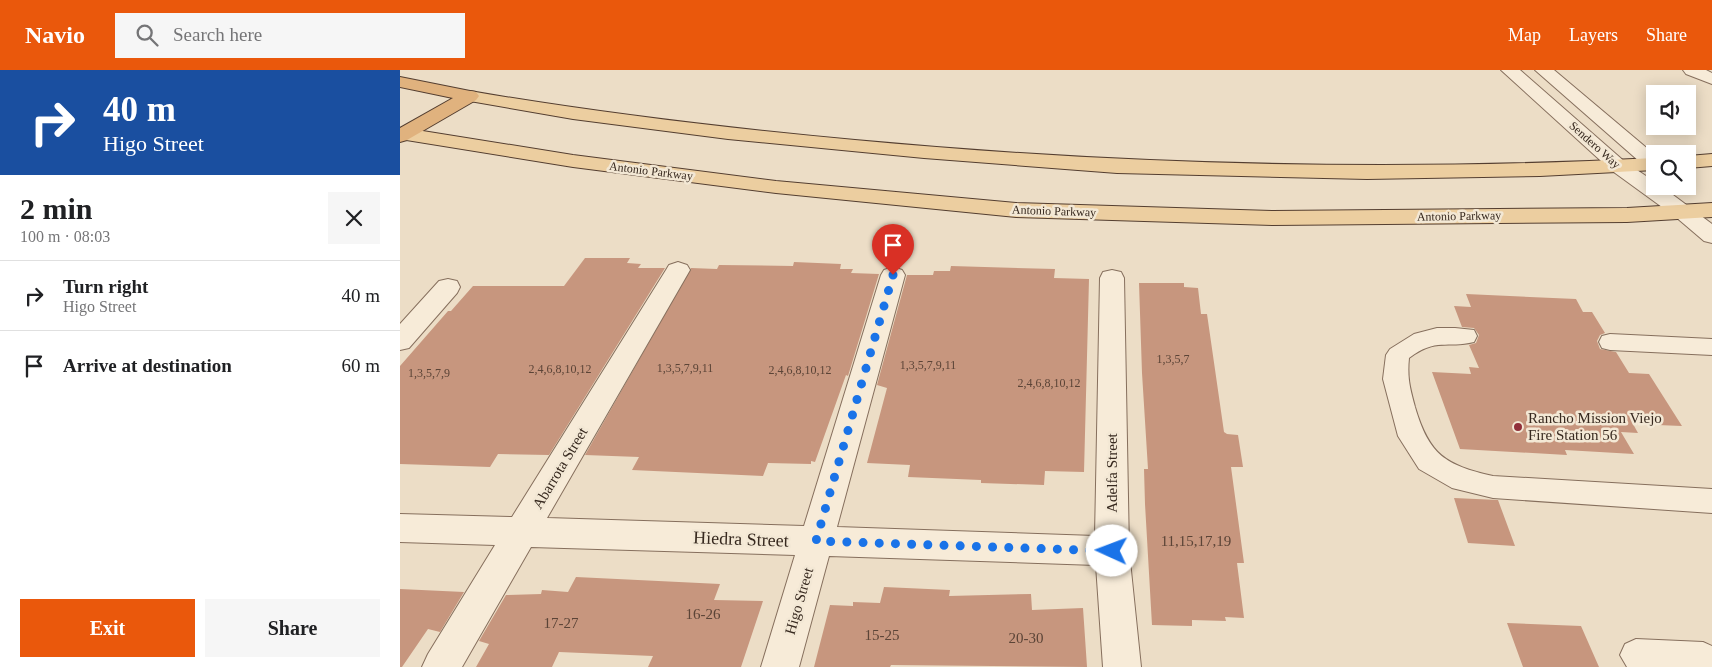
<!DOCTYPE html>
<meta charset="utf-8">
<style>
:root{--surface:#fff;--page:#f6f6f6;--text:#202124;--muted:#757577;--line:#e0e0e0;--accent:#ea580c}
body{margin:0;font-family:"Times New Roman",serif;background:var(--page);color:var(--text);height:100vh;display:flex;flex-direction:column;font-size:19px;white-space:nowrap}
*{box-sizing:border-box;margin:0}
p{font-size:16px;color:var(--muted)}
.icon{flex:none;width:28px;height:28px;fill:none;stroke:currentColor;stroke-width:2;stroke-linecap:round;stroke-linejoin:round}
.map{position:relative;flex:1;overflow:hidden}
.drawer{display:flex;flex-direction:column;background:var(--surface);width:400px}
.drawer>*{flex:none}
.banner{background:#1a4fa0;color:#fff;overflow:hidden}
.controls{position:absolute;left:1246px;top:15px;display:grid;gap:10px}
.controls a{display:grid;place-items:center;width:50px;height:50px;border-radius:0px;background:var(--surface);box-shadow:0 2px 12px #0003;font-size:25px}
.pin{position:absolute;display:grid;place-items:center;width:42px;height:42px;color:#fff;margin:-51px -21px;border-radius:50% 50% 50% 0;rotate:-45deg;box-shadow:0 0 5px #0007}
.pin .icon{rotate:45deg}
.me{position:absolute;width:55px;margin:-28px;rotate:272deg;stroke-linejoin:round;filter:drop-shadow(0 0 4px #0008)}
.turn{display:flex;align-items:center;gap:18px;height:105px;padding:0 20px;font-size:22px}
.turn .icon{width:65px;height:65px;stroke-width:2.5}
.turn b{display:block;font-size:35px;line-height:42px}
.round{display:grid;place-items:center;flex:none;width:52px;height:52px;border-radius:0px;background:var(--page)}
.overview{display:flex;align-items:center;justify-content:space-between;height:85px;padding:0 20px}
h1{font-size:30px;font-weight:600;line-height:38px}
.button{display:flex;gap:10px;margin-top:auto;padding:10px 20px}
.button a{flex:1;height:58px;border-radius:0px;background:var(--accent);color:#fff;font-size:20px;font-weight:600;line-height:58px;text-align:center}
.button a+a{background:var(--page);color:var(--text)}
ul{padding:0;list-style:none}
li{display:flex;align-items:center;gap:15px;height:70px;padding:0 20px;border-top:1px solid var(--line)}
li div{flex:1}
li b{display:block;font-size:19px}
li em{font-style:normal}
header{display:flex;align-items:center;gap:30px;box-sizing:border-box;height:70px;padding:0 25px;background:var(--accent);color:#fff}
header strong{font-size:24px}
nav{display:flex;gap:28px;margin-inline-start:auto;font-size:18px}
.search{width:350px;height:45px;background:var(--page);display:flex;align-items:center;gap:12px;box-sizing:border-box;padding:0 18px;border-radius:0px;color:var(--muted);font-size:19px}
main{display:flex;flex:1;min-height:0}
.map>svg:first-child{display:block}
.building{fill:#c7967e}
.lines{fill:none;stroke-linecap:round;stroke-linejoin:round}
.service-casing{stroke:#866f5d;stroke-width:2}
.minor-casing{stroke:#866f5d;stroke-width:2}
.tertiary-casing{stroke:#866f5d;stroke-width:2}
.primary-casing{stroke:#543e30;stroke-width:2}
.trunk-casing{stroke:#543e30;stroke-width:2}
.service{fill:#f7ebd8;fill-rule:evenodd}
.minor{fill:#f7ebd8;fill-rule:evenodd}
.tertiary{fill:#f7ebd8;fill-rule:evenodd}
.primary{fill:#eccea0;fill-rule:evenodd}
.trunk{fill:#e0b27e;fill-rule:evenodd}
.route{stroke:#1a73e8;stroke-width:9;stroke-dasharray:0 16.2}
.poi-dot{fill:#91303a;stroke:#f3e8d5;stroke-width:2}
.labels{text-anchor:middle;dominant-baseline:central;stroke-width:5;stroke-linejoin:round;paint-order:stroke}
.far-street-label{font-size:12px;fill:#37291f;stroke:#f3e8d5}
.number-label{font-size:12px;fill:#5b4437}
.poi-label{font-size:15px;fill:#37291f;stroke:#f3e8d5;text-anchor:start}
.street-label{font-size:15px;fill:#37291f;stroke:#f3e8d5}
.near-number-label{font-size:15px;fill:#5b4437}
.near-street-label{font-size:18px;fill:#37291f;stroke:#f3e8d5}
</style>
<header>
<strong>Navio</strong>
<div class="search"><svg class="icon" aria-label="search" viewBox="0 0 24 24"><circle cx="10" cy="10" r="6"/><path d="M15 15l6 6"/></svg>Search here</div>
<nav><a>Map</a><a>Layers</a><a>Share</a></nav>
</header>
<main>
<section class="drawer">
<div class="banner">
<div class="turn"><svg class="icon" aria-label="right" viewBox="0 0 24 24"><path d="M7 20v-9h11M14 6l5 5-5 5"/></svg><div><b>40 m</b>Higo Street</div></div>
</div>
<div class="overview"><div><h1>2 min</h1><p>100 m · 08:03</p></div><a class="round"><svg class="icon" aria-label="close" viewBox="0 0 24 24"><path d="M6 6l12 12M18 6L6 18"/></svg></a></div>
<ul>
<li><svg class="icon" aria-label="right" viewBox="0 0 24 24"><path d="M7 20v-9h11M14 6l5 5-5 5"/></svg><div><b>Turn right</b><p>Higo Street</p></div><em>40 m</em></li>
<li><svg class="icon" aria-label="arrive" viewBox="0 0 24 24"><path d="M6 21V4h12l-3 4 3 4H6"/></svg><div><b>Arrive at destination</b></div><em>60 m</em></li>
</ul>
<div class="button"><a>Exit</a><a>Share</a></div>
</section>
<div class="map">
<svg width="1312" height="597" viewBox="0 0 1312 597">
<rect width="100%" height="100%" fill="#ecddc6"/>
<path class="building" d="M185,188h45l-3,5 14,1 -3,4h27l-116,187 -51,-1 -8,13 -90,-3v-98l48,-55h3l22,-25h91z
M394,192l47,2 -1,5h13l-2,4 28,1 -31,102 -2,-1 -31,87 -4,-1v3l-43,-1 -5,13 -131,-6 7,-13 -54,-2 106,-187 26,1 2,-4 74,1z
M551,196l104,3 -1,9 35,1 -5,193 -39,-1 -1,14 -63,-2v-3l-73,-3 2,-12 -43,-2 20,-75 -10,-3 30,-110h26l1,-4h16z
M739,213h45v4l14,1 3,26h6l17,118 3,2 11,1 5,32h-12l13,96h-7l7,55 -19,-1 1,4 -34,-1v6l-40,-1 -7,-121 -1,-35h4l-6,-96z
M1066,224l110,5 7,13h9l13,21 -5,2 -3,6 3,8 16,3 13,21 20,1 33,52 -49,-2 5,9 -17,-1 13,22 -69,-4 2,5 -107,-6 -28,-77 39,2 -2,-7 10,1 -10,-23 7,-2 3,-8 -5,-7 -12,-1 -8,-21 17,1z
M1054,428l44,2 17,46 -47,-3z
M176,507l144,7 -6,16 49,1 -22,66h-93l5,-11 -94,-4 -7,15h-76l13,-23 -10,-3 27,-46 35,-1 1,-4 26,2z
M484,517l66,3 -1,6 82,-2 1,16 51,-2 4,59 -196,-2 -1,2h-76l16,-62 23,1v-4l27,1z
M0,519l64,3 -24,40 -12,-3 -26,38h-2z
M1107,553l74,3 18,41h-76z"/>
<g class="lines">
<g class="service-casing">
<path id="service" d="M1055,258l19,2 3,6 -3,6c-28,7 -37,-5 -65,16 -2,20 1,30 6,49 14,48 30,58 78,69l219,13v24l-219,-15 -41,-10 -33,-19 -21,-33 -15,-57 3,-24 4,-6 24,-15 23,-6z
M1210,264l102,5v16l-102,-5 -8,-2 -3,-6 3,-6z
M1236,569l67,3 9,4v21h-85l-7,-12 5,-11z"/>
</g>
<g class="minor-casing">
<path id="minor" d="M1283,0h23l6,3v11l-26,-10z
M278,192l9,3 3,5 -143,248 257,8 77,-251 3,-5 9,-3 9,3 3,5 -68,252 258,9 5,-258 3,-6 9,-2 9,2 3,6 5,273 12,116h-38l-7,-102 -267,-9 -30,111h-38l34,-112 -264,-8 -69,120h-40l6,-13 67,-109 -95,-3v-28l112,3 154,-247 3,-5z
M48,209l9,2 3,6 -3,6 -48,55 -9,2v-26l39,-43z"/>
</g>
<g class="tertiary-casing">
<path id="tertiary" d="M1101,0h19l105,92 30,20v4h6l51,38v19l-8,-2 -27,-23 -66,-48z
M1135,0h19l101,85v16l-7,-2z"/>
</g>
<g class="primary-casing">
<path id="primary" d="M70,21c128,22 256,37 385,49 269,25 530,32 800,18v12l-115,6 -173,3 -250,-6 -193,-15 -196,-19 -155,-20 -109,-19 -3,-4 3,-4z
M4,58l169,27 203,26 240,22 257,8 354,-3 85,-5v14l-85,5 -354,3 -257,-8 -240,-24 -203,-26 -173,-28v-10z
M1312,84v12l-24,2v-12z"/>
</g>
<g class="trunk-casing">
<path id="trunk" d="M0,7l70,14 6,1 3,4 -3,4 -69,40 -7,2v-14l53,-30 -53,-11z"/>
</g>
<use href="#service" class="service"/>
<use href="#minor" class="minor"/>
<use href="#tertiary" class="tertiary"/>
<use href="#primary" class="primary"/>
<use href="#trunk" class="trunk"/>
</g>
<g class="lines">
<path class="route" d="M493,205l-77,266 296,10"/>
</g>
<circle class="poi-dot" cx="1118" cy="357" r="5"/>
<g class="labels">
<g class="far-street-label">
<text transform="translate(1195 75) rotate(42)">Sendero Way</text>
<text transform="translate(251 101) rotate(7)">Antonio Parkway</text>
<text transform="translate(654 141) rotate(2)">Antonio Parkway</text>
<text transform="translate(1059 146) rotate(-1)">Antonio Parkway</text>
</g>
<g class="number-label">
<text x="773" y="289">1,3,5,7</text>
<text x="528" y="295">1,3,5,7,9,11</text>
<text x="285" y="298">1,3,5,7,9,11</text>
<text x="160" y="299">2,4,6,8,10,12</text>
<text x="400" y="300">2,4,6,8,10,12</text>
<text x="29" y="303">1,3,5,7,9</text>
<text x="649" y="313">2,4,6,8,10,12</text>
</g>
<g class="poi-label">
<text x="1128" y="348">Rancho Mission Viejo<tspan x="1128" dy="17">Fire Station 56</tspan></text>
</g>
<g class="street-label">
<text transform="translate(160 398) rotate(-59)">Abarrota Street</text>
<text transform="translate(712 403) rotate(-90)">Adelfa Street</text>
<text transform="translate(399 531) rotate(-74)">Higo Street</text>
</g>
<g class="near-number-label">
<text x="796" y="471">11,15,17,19</text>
<text x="303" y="544">16-26</text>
<text x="161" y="553">17-27</text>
<text x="482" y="565">15-25</text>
<text x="626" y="568">20-30</text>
</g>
<g class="near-street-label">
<text transform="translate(341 469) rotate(2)">Hiedra Street</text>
</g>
</g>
</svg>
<div class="controls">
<a><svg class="icon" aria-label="sound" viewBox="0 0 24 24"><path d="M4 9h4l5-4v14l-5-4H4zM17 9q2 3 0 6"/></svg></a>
<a><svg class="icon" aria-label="search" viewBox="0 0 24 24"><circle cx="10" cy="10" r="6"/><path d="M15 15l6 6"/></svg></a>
</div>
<div class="pin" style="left:493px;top:205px;background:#d93025"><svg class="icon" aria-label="arrive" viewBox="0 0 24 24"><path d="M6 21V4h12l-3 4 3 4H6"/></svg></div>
<svg class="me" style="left:712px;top:481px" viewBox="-20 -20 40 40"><circle r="19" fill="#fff"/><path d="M0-13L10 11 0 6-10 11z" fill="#1a73e8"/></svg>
</div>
</main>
